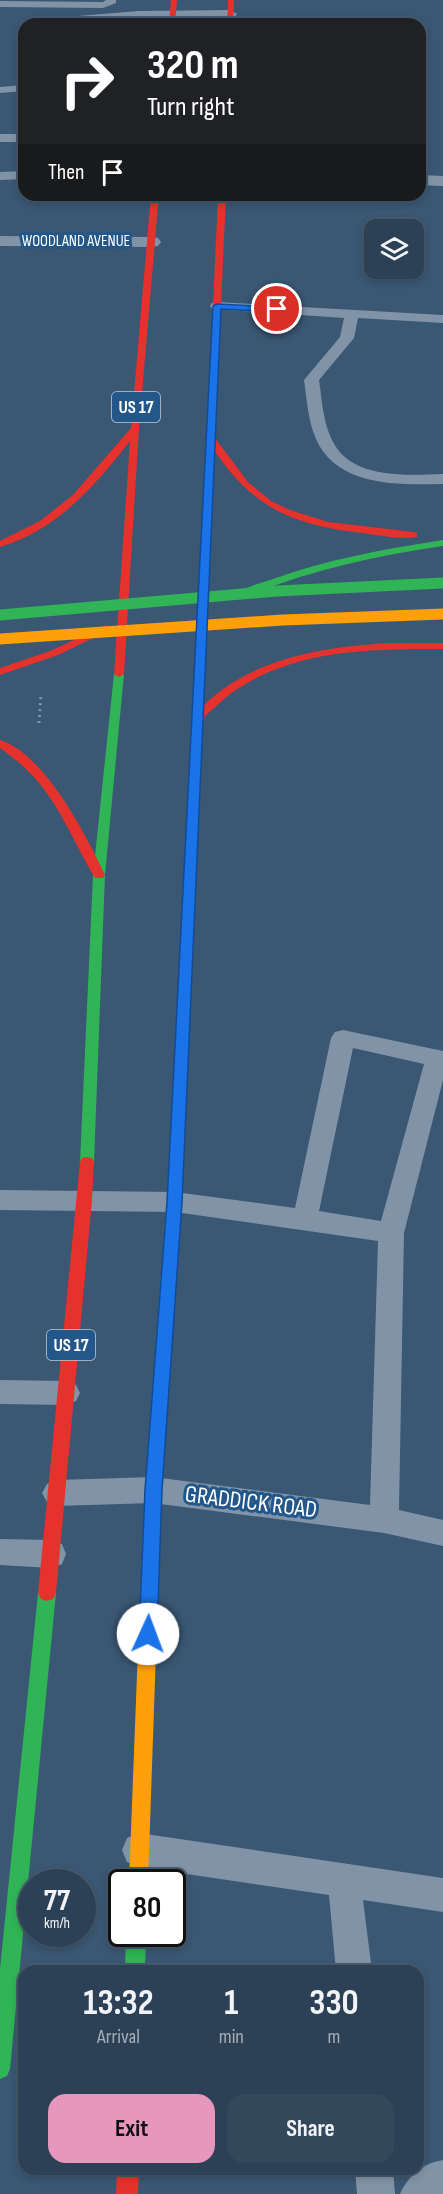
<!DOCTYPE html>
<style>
:root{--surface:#2c4156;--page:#34485c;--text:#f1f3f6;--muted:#a6afb9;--line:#485a6c;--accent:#e797bd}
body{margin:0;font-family:"Sofia Sans Condensed",sans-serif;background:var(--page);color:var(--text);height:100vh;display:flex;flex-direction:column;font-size:22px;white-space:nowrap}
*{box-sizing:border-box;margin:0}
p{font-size:20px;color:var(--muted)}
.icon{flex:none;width:33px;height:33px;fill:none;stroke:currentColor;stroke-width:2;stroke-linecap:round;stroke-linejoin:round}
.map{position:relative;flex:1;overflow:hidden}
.details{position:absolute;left:18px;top:1965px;width:406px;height:210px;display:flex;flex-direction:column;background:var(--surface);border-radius:18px;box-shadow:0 3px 9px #0003,0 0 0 2px var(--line)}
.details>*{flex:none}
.top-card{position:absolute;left:18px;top:18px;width:408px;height:183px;border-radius:18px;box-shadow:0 3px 9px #0003,0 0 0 2px var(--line);background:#202124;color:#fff;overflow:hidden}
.controls{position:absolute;left:364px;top:219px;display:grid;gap:12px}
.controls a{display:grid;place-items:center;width:60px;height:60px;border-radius:12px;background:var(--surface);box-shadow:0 3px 9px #0003,0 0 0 2px var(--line);font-size:30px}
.speed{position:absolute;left:18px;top:1869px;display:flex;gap:12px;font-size:30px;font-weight:700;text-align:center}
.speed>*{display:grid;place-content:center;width:78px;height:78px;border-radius:50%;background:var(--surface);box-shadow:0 3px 9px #0003,0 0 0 2px var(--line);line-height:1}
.speed small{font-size:15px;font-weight:400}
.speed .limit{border:3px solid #111;border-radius:9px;background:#fff;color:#111}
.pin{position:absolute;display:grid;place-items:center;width:51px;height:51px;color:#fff;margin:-26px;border:3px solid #fff;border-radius:50%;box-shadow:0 2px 6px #0007}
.me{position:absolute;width:66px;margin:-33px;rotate:2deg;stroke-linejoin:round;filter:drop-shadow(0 0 4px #0008)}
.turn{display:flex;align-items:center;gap:21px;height:126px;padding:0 30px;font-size:27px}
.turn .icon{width:78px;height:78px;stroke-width:2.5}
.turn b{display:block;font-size:42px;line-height:51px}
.then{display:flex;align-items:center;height:57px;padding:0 30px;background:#0003;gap:12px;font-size:22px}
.eta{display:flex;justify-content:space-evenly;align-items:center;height:102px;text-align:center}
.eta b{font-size:36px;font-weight:700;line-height:42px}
.action{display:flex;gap:12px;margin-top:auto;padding:12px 30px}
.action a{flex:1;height:69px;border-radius:18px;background:var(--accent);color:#111;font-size:24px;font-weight:700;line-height:69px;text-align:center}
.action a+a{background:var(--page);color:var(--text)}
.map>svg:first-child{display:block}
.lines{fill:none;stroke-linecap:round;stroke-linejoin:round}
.path{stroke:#8194a7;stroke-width:3;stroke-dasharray:2 4;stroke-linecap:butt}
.lane{fill:#8194a7;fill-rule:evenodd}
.street{fill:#8194a7;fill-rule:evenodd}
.fast{fill:#30b455;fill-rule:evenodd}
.slow{fill:#ff9f0a;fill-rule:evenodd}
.jam{fill:#e5322d;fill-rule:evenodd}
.fast-bridge{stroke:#30b455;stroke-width:11}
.slow-bridge{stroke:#ff9f0a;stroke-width:11}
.route{fill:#1a73e8;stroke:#114b97;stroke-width:1.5}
.labels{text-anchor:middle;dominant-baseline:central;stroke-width:6;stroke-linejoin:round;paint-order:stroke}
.far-street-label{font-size:16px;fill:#fff;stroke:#23578a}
.shield{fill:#23578a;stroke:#bdcddc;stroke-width:1.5}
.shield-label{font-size:18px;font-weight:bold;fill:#fff}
.near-street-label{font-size:24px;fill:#fff;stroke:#23578a}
</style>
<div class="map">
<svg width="443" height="2194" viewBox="0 0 443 2194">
<rect width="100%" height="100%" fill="#3a5773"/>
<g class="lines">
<path class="path" d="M39,723l2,-29"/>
<path class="lane" d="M106,0h10v3l-13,5 -103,-1v-6l103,1z
M24,85v6l-24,2v-6z
M0,134h24v8h-24z
M24,171v8l-24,1v-8z
M217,302l226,13v8l-85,-5 -4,20 -35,42c3,20 4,42 13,60 19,40 75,35 111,34v10c-44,1 -106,3 -127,-45 -8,-18 -9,-39 -12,-59l36,-43 4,-19 -132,-9 -2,-3 2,-3z
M343,1030l100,21v29l-39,153 -5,277 44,10v26l-59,-13 -231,-30 -96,3 -10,-4 -5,-9 5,-9 10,-4 96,-3 217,28 8,-264 -203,-29 -175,-2v-20l175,2 120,16 36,-170 4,-6zM353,1048l71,16 -43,157 -62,-10z
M0,1380l66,1 10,4 4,8 -4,8 -10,4 -66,-1z
M0,1539l51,1 11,4 4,10 -4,10 -11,4 -51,-3z
M139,1833l304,45v34l-80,-12 9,71h-36l-7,-76 -190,-28 -12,-5 -5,-12 5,-12z
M443,2160v34h-43c8,-18 23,-31 43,-34z
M355,2169h38l2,25h-38z"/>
<path class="street" d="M230,10l7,4 -2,3 -96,2 -58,5h-57v3l-2,-3 7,-4 110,-9z
M420,175l23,1v10l-23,-1z
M0,236l152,1 6,1 3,4 -3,4 -6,1 -152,-1z"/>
<path class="fast" d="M211,434l4,3 -19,447 -6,4 -6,-4 23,-447z
M443,540v6c-69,10 -135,25 -199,51h-8l-1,-2c9,-8 26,-12 38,-16 55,-20 112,-30 170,-39z
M119,671l5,3 -19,201 -11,287 -2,4h-10l-2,-4 13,-287 21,-201z
M177,1148l5,1 2,4 -23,337 -4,132 -3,6 -6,2 -6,-2 -3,-6 6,-132 25,-337 2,-4z
M47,1585l6,2 3,6 -46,476 -3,7 -7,3v-110l38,-376 3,-6z
M126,1934h20l-1,37h-20z"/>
<path class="slow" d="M190,880l6,4 -12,269 -2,4h-10l-2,-4 14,-269z
M148,1614l6,2 3,6 -9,260h-19l10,-260 3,-6z"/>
<path class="jam" d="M171,0h6l-2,24h-6z
M228,0h6l-1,24h-6z
M151,195h8l-20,233 -15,246 -5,3 -5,-3 16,-233c-35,45 -73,89 -130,106v-6l40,-20 33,-26 58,-67z
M218,195h8l-11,243 33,44 23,19 19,9 38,12 86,10 3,1v4c-17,3 -38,-2 -55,-4 -76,-9 -114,-28 -155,-94z
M106,625l4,1v4l-52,25 -58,20v-7l50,-17z
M389,643h54v6c-71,0 -149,0 -210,43 -11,8 -21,18 -31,27h-8l-1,-2c47,-57 126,-70 196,-74z
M0,740c45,14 86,95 105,135l-2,3h-8c-32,-54 -40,-92 -95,-130z
M87,1157l5,1 2,4 -2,38 -36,393 -3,6 -6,2 -6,-2 -3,-6 42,-431 2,-4z
M117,2169h22l-1,25h-22z"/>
<path class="fast-bridge" d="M0,615l277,-24 166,-8"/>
<path class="slow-bridge" d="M0,639l283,-19 160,-6"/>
</g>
<path class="route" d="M217,304l60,3 4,2 -4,3 -56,-3 -39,893 -20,288 -5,144 -3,6 -6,2 -6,-2 -3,-6 6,-144 22,-288 46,-896z"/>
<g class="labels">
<g class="far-street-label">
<text x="76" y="241">WOODLAND AVENUE</text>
</g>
<g class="shield">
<rect x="112" y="392" width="48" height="30" rx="4.5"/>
<rect x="47" y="1330" width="48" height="30" rx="4.5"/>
</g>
<g class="shield-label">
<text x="136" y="407">US 17</text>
<text x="71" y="1345">US 17</text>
</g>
<g class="near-street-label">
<text transform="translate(251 1502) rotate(7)">GRADDICK ROAD</text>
</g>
</g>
</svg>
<div class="controls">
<a><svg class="icon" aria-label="layers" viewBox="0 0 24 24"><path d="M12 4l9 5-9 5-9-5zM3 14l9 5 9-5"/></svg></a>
</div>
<div class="speed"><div>77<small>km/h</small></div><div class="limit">80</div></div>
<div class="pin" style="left:277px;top:309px;background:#d93025"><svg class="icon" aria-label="arrive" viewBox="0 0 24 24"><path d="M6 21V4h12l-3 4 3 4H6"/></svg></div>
<svg class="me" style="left:148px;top:1634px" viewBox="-20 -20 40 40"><circle r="19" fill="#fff"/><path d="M0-13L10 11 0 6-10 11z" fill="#1a73e8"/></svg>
<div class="top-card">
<div class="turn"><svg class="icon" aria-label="right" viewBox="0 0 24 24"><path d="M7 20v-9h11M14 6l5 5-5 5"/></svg><div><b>320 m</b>Turn right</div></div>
<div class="then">Then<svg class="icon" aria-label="arrive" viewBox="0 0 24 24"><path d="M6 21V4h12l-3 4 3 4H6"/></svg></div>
</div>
<section class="details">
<div class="eta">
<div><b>13:32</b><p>Arrival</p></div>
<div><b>1</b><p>min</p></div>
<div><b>330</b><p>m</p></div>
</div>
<div class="action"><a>Exit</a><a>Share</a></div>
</section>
</div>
